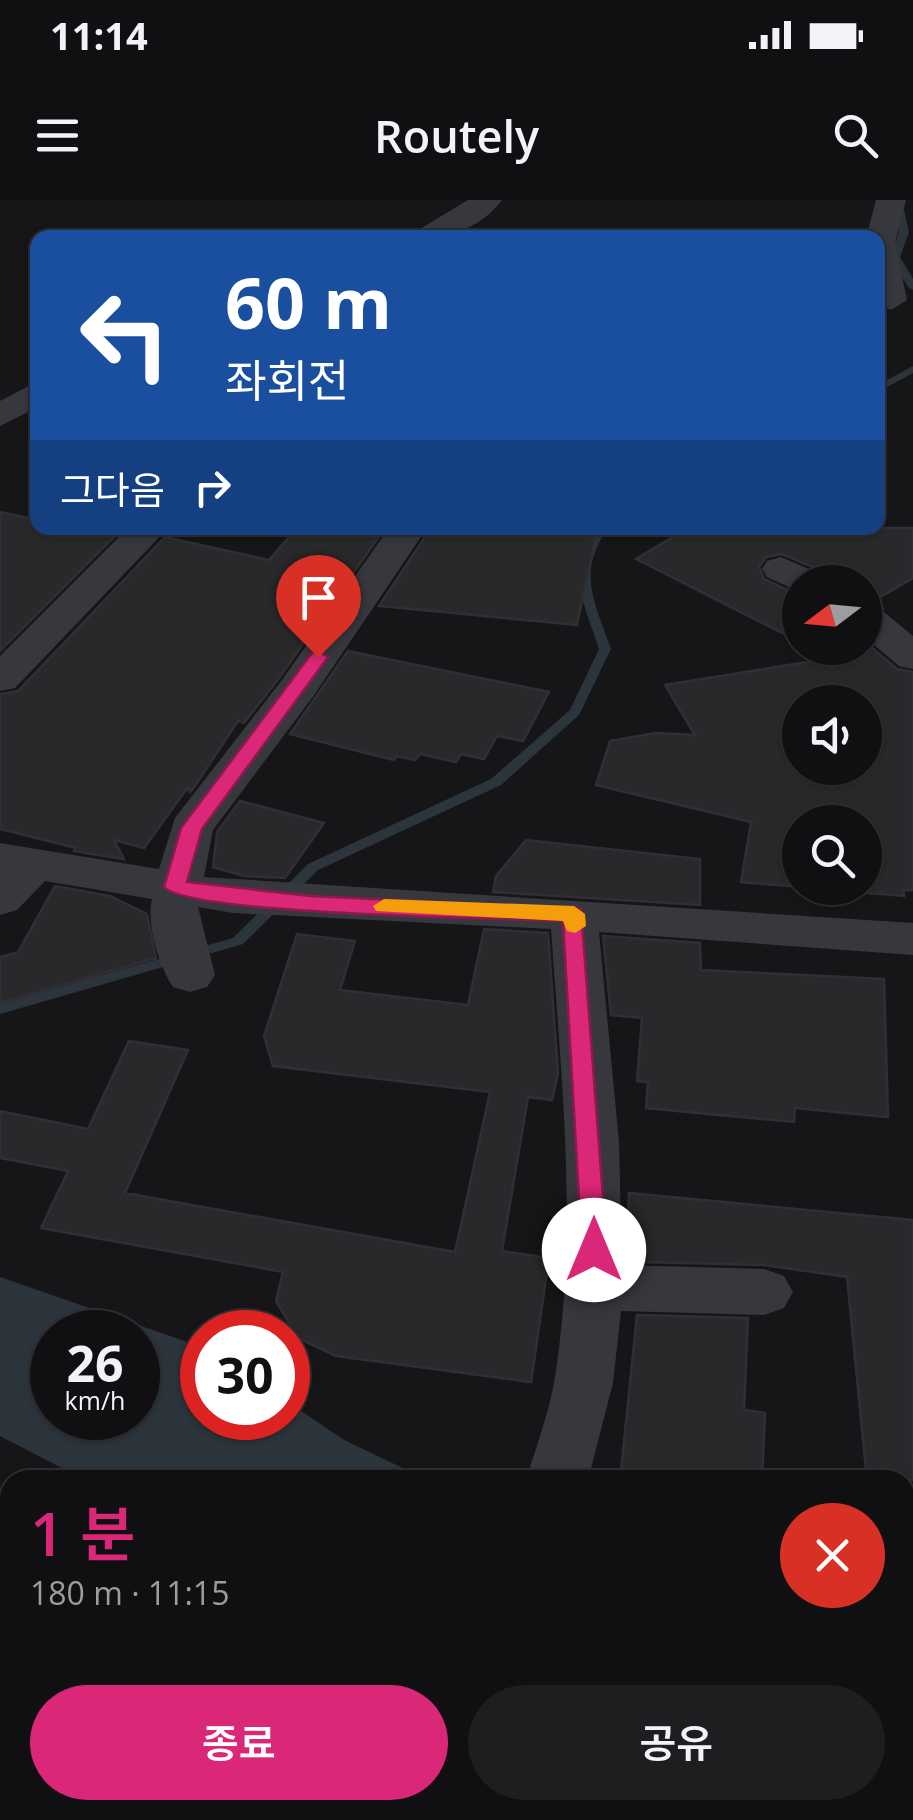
<!DOCTYPE html>
<html lang="ko">
<meta charset="utf-8">
<style>
:root{--surface:#101012;--page:#1e1e20;--text:#f1f3f6;--muted:#9c9d9f;--line:#303032;--accent:#db2777}
body{margin:0;font-family:"Open Sans","Noto Sans KR",sans-serif;background:var(--page);color:var(--text);height:100vh;display:flex;flex-direction:column;font-size:38px;white-space:nowrap}
*{box-sizing:border-box;margin:0}
p{font-size:32px;color:var(--muted)}
.icon{flex:none;width:55px;height:55px;fill:none;stroke:currentColor;stroke-width:2;stroke-linecap:round;stroke-linejoin:round}
.map{position:relative;flex:1;overflow:hidden}
.sheet{position:absolute;left:0px;top:1270px;width:915px;height:350px;display:flex;flex-direction:column;background:var(--surface);border-radius:30px 30px 0 0;box-shadow:0 2px 8px #0004,0 0 0 2px var(--line)}
.sheet>*{flex:none}
.hud{position:absolute;left:30px;top:30px;width:855px;height:305px;border-radius:20px;box-shadow:0 2px 8px #0004,0 0 0 2px var(--line);background:#1a4fa0;color:#fff;overflow:hidden}
.needle{width:65px;rotate:254deg}
.fabs{position:absolute;left:782px;top:365px;display:grid;gap:20px}
.fabs a{display:grid;place-items:center;width:100px;height:100px;border-radius:50%;background:var(--surface);box-shadow:0 2px 8px #0004,0 0 0 2px var(--line);font-size:50px}
.speed{position:absolute;left:30px;top:1110px;display:flex;gap:20px;font-size:50px;font-weight:700;text-align:center}
.speed>*{display:grid;place-content:center;width:130px;height:130px;border-radius:50%;background:var(--surface);box-shadow:0 2px 8px #0004,0 0 0 2px var(--line);line-height:1}
.speed small{font-size:25px;font-weight:400}
.speed .limit{border:15px solid #d22;background:#fff;color:#111}
.pin{position:absolute;display:grid;place-items:center;width:85px;height:85px;color:#fff;margin:-102px -42px;border-radius:50% 50% 50% 0;rotate:-45deg;box-shadow:0 0 10px #0007}
.pin .icon{rotate:45deg}
.me{position:absolute;width:110px;margin:-55px;rotate:0deg;stroke-linejoin:round;filter:drop-shadow(0 0 8px #0008)}
.turn{display:flex;align-items:center;gap:35px;height:210px;padding:0 30px;font-size:45px}
.turn .icon{width:130px;height:130px;stroke-width:2.5}
.turn b{display:block;font-size:70px;line-height:85px}
.then{display:flex;align-items:center;height:95px;padding:0 30px;background:#0003;gap:20px;font-size:38px}
.round{display:grid;place-items:center;flex:none;width:105px;height:105px;border-radius:52px;background:var(--page)}
.head{display:flex;align-items:center;justify-content:space-between;height:170px;padding:0 30px}
h1{font-size:60px;font-weight:600;line-height:75px;color:var(--accent)}
.cta{display:flex;gap:20px;margin-top:auto;padding:20px 30px}
.cta a{flex:1;height:115px;border-radius:60px;background:var(--accent);color:#fff;font-size:40px;font-weight:600;line-height:115px;text-align:center}
.cta a+a{background:var(--page);color:var(--text)}
.status{display:flex;justify-content:space-between;align-items:center;height:70px;padding:0 50px;background:var(--surface);direction:ltr}
.status svg{height:28px;fill:currentColor}
header{display:flex;justify-content:space-between;align-items:center;height:130px;padding:0 30px;background:var(--surface);font-size:45px;font-weight:600}
.map>svg:first-child{display:block}
.water{fill:#2c353c;fill-rule:evenodd}
.lines{fill:none;stroke-linecap:round;stroke-linejoin:round}
.stream{fill:#2c353c;fill-rule:evenodd}
.building{fill:#29292c;stroke:#303034;stroke-width:2.5;fill-rule:evenodd}
.minor{fill:#37383d;fill-rule:evenodd}
.route{fill:#db2777;stroke:#8e194d;stroke-width:2.5}
.slow{fill:#f59e0b}
</style>
<div class="status"><b>11:14</b><svg viewBox="0 0 49 12"><path d="M0 12V9h3v3zM5 12V6h3v6zM10 12V3h3v9zM15 12V0h3v12zM26 1h20v11H26zM47 4h2v5h-2z"/></svg></div>
<header><svg class="icon" aria-label="menu" viewBox="0 0 24 24"><path d="M4 6h16M4 12h16M4 18h16"/></svg>Routely<svg class="icon" aria-label="search" viewBox="0 0 24 24"><circle cx="10" cy="10" r="6"/><path d="M15 15l6 6"/></svg></header>
<div class="map">
<svg width="913" height="1620" viewBox="0 0 913 1620">
<rect width="100%" height="100%" fill="#161618"/>
<path class="water" d="M0,1077l202,70v71h86v-16l56,38 84,40h-343l-85,-44zM52,1132h86v86h-86z"/>
<g class="lines">
<path class="stream" d="M894,0h8l7,32 -9,25 13,22v11l-5,-3 -18,-30 9,-25z
M913,166v7l-35,19v-7z
M597,328h11c-32,45 -13,74 3,121l-32,66 -78,70 -183,85 -75,74 -243,70v-10l233,-66 75,-74 183,-85 79,-69 29,-61c-15,-46 -34,-77 -2,-121z"/>
</g>
<path class="building" d="M0,312l38,8v8h85l-123,123z
M297,328h88l-106,150 -35,45 -6,-2 -45,68 -3,3 -2,-5 -44,61 -30,-8 10,19 -50,-8 2,-3 -76,-19v-135l18,-3 147,-154 104,23z
M431,328h132l32,12 -18,85 -198,-19z
M688,328h123l14,6 9,-6h79v50l-41,24 -7,-1v-19h-35l-8,-11 -40,-17 -16,3 -7,10 5,12 36,17v46l-164,-83z
M865,442l32,27 16,3v218h-9v6l-98,-8h59v-66h-65v65l-59,-5 10,-60 -155,-37 14,-44 45,-8 40,2 -30,-50 167,-27 -21,-10h54zM800,502h65v66h-65z
M348,451l201,41 -26,49 -26,-5 -13,23 -23,-5 -5,8 -36,-8 -5,6 -18,-4 -3,4 -104,-26z
M240,601l84,22 -39,55 -41,-2 -31,-9 4,-35z
M526,640l174,19v46l-207,-13 3,-16z
M55,686l55,10 37,18 9,44 -156,45v-46l18,-5z
M484,729l64,4 10,140 -6,27 -24,-3 -26,154 47,7 -18,124 -195,-26 -38,-18 -22,-37 7,-29 -242,-44 27,-57 -68,-13v-47l88,18 41,-88 59,9 -63,143 330,59 35,-160 -217,-26 -9,-30 33,-102 58,7 -15,49 128,15z
M603,736l97,7 1,27 183,9 4,138 -93,-9 -1,14 -148,-14 2,-26 -11,-1 5,-63 -31,-3z
M629,993l284,27v260h-46l-20,-203 -83,-12 -122,-3v-5l-16,-1z
M637,1115l111,3 -4,92 21,3 -3,67h-142z"/>
<g class="lines">
<path class="minor" d="M468,0h34c-25,33 -59,38 -97,38z
M876,0h30l-11,43 12,57 -16,10 -13,-6v-66h-12z
M38,181v26l-38,19v-25z
M128,328h40l-153,160 -15,3v-35z
M389,328h38l-115,170 -99,132 -9,47 709,46v32l-314,-23 20,210 3,123 142,4 20,7 9,16 -9,16 -20,7 -143,-4 -8,72 -25,97h-62c11,-36 25,-72 30,-110 22,-146 5,-295 -5,-441l-318,-16 -35,-6 17,68 -8,12 -17,5 -17,-5c-14,-22 -27,-63 -21,-88l-107,-18 -28,29 -17,5v-72l159,26 16,-51 107,-138z
M781,357l39,17 6,8h-26v10l-33,-15 -5,-8 5,-8z
M865,404l14,4 34,28v33l-14,-3 -34,-29z
M0,1368l10,4v61l-10,-4z
M396,1610h84l4,10h-84z"/>
</g>
<path class="route" d="M318,451l10,6 -126,172 -15,53 123,14 271,13 26,341 -3,7h-19l-3,-7 -19,-329c-57,-3 -373,-6 -399,-34l17,-59 131,-175z"/>
<path class="slow" d="M384,699l190,7 11,8 1,12 -11,7 -8,-2 -4,-10 -187,-10 -3,-5z"/>
</svg>
<div class="fabs">
<a><svg class="needle" viewBox="-14 -14 28 28"><path d="M0-13l5 13h-10z" fill="#e53935"/><path d="M0 13l5-13h-10z" fill="#9c9d9f"/></svg></a>
<a><svg class="icon" aria-label="sound" viewBox="0 0 24 24"><path d="M4 9h4l5-4v14l-5-4H4zM17 9q2 3 0 6"/></svg></a>
<a><svg class="icon" aria-label="search" viewBox="0 0 24 24"><circle cx="10" cy="10" r="6"/><path d="M15 15l6 6"/></svg></a>
</div>
<div class="speed"><div>26<small>km/h</small></div><div class="limit">30</div></div>
<div class="pin" style="left:318px;top:457px;background:#d93025"><svg class="icon" aria-label="arrive" viewBox="0 0 24 24"><path d="M6 21V4h12l-3 4 3 4H6"/></svg></div>
<svg class="me" style="left:594px;top:1050px" viewBox="-20 -20 40 40"><circle r="19" fill="#fff"/><path d="M0-13L10 11 0 6-10 11z" fill="#db2777"/></svg>
<div class="hud">
<div class="turn"><svg class="icon" aria-label="left" viewBox="0 0 24 24"><path d="M17 20v-9H6M10 6l-5 5 5 5"/></svg><div><b>60 m</b>좌회전</div></div>
<div class="then">그다음<svg class="icon" aria-label="right" viewBox="0 0 24 24"><path d="M7 20v-9h11M14 6l5 5-5 5"/></svg></div>
</div>
<section class="sheet">
<div class="head"><div><h1>1 분</h1><p>180 m · 11:15</p></div><a class="round" style="background:#d93025;color:#fff"><svg class="icon" aria-label="close" viewBox="0 0 24 24"><path d="M6 6l12 12M18 6L6 18"/></svg></a></div>
<div class="cta"><a>종료</a><a>공유</a></div>
</section>
</div>
